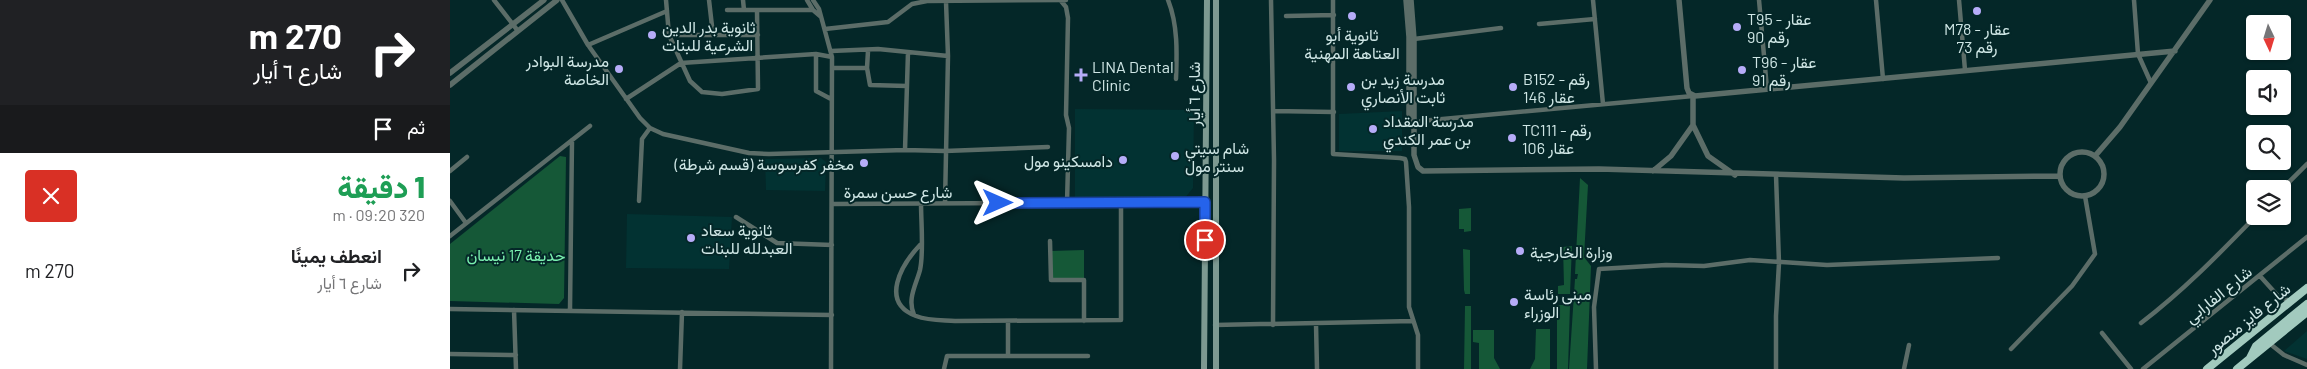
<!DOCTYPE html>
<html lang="ar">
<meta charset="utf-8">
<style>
:root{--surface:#fff;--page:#f6f6f6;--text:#202124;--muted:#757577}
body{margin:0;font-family:Barlow,Vazirmatn,sans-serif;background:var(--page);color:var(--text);direction:rtl;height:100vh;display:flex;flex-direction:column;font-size:19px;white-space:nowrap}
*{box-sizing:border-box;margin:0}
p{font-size:16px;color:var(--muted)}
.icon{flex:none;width:28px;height:28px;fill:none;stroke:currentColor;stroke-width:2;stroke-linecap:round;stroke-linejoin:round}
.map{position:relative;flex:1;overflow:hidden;direction:ltr}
.drawer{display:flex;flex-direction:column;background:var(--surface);width:450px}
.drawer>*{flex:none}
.guide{background:#202124;color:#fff;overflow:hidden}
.needle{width:32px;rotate:176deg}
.controls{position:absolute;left:1796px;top:15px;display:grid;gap:10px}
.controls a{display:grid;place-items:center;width:45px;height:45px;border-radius:5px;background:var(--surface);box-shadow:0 1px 4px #0004;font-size:25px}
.pin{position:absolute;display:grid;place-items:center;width:42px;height:42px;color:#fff;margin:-21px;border:2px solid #fff;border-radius:50%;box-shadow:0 1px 5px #0007}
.me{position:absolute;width:55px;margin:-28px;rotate:90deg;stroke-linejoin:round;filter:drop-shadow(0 0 4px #0008)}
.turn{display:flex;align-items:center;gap:18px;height:105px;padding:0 25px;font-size:22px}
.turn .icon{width:65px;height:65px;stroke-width:2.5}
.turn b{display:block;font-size:35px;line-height:42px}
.then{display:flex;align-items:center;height:48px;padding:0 25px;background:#0003;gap:10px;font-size:19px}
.round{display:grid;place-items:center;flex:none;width:52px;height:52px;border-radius:5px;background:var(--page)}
.overview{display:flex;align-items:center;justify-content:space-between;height:85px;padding:0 25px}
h1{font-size:30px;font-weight:800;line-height:38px;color:#1e9e55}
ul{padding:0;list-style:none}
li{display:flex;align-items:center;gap:15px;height:65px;padding:0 25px}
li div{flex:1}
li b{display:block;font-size:19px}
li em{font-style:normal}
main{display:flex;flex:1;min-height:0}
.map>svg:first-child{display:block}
.built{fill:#023232}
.green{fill:#155837}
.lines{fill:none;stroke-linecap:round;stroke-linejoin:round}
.minor{stroke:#5c6d68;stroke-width:4.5}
.tertiary{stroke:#5c6d68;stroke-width:5.5}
.secondary{stroke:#7d9991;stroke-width:6}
.trunk{stroke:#a2cabe;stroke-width:8}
.route-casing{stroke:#184099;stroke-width:12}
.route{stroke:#2563eb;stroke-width:9}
.poi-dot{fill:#b6acf8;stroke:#042728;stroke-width:2}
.labels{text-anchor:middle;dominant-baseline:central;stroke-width:4;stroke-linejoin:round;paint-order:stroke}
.poi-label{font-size:16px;fill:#cfe6e5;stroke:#042728;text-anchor:start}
.street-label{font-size:16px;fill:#cfe6e5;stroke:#042728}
.park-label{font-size:16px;fill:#7bf1b0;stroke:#042728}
</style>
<main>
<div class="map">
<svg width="1857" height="369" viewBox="0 0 1857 369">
<rect width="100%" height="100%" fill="#042728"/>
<path class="built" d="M625,109l119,1 -1,78 -9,11 -109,-1z
M952,111v40h-63v-37z
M371,158l5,4 -1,29 -59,-1 -1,-31z
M177,214l105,3 -3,52 -103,-1z
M1857,331v28l-23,-8z"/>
<path class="green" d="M110,156l6,1 -2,141 -5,6 -109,-3v-57z
M1130,178l8,7 -4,72 7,9 -4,103h-18l6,-90h2l1,-5h-3z
M1021,208v23l-7,1v-3h-5v-20z
M1122,246l-2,48h-12v-8l6,-1 -1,-38z
M1013,249l7,1v44h-5l-1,-4z
M634,250v30h-33l-1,-29z
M1107,305h13l-2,64h-11z
M1015,306h6v63h-7z
M1086,329h14v40h-20l5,-10z
M1023,330h21v28l6,11h-21v-26l-6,-1z"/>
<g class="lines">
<path class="minor" d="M44,0l24,31
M112,0l26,45 52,73 10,10 13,6 86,19 20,1 136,-4 40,1 103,-4
M216,0l3,35 21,46 12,11 20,2 36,-5 -1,-79
M259,0l4,35
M293,0l1,10
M357,0l6,10
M363,0l6,9 13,48 -1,312
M718,0c10,25 9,53 8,79
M821,0l3,160 -1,165
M883,0v154l67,4 5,1 1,3 3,45v100l9,28v34
M1143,0l10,104
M1309,0l8,89
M1426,0l7,79
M1509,0l6,70
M1684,0l4,54 13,29
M611,1l5,6 2,11 -2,97 3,13 -2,75
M277,10h86l7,6
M836,16l48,-1
M1089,24l56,-5
M375,29l63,-7 24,-18 15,-3 139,-1
M219,35h89
M964,39l87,-11
M138,45l79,-34
M381,51l47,-2 70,7
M418,51l-1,17 3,17 37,1
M366,54v37l15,8
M383,68h34
M176,99l55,-36 135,-9 16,3
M823,111l61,1
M971,121l272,-25
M455,150l3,-98
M0,171l17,-14
M1832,189l25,-25
M0,201l16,22
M189,201l3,-62 8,-11
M495,203l3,-147 -2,-54
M382,204l373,-2
M286,217l41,26 55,2
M0,236l140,-110
M600,241l1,39h33v41
M470,245c-18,19 -41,57 -4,71 13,5 26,4 39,5l166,-1v-116
M1810,276l18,20 12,5
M0,309l382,6
M64,310l2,59
M120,310l2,-170
M464,315c-7,-16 2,-30 6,-45 4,-18 1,-47 1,-67
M558,321v34
M1691,323c42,-32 78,-69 115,-107
M866,324l1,45
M765,325l198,-4
M1652,333l29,36
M1819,343l15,12 23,10
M1561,349l61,-63 23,-32 -10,-58
M0,354l66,1
M230,369l2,-57
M494,369l3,-13h141
M1146,369l-2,-62 5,-38 67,-4 38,1 46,-6 77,5 171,-7
M1326,369v-53l3,-53 -3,-88
M1454,369l5,-24
M1693,369l164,-132"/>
<path class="tertiary" d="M956,0l3,37v77l3,8
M961,0l3,39v116l4,12 5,4 176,-2 305,9 156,-2
M1229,0l8,88 2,5 6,3 480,-45
M0,73l94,-73
M0,85l107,-85
M1243,96v29l15,31 27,19
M1610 174a22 22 0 1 1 44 0a22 22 0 1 1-44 0Z
M1645,156l25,-29 90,-127
M1203,171l18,-15 22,-31"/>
<path class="secondary" d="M754,369l3,-369
M766,369v-369"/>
<path class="trunk" d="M1800,358l6,-12 51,-42
M1757,369l100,-81
M1787,369l70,-57"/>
</g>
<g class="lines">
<g class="route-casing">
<path id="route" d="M548,203l207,-1v38"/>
</g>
<use href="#route" class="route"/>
</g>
<g class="poi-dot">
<circle cx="1527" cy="11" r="5"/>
<circle cx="902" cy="16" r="5"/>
<circle cx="1287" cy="27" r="5"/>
<circle cx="202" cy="35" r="5"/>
<circle cx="169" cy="69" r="5"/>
<circle cx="1292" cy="70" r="5"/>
<path d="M628.5 67.5h5v5h5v5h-5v5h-5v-5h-5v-5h5z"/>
<circle cx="901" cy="87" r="5"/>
<circle cx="1063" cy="87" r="5"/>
<circle cx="923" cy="129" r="5"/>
<circle cx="1062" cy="138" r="5"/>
<circle cx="725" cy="156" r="5"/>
<circle cx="673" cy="160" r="5"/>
<circle cx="414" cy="163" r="5"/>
<circle cx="241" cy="238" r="5"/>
<circle cx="1070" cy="251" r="5"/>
<circle cx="1064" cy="302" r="5"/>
</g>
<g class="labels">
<g class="poi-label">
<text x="1297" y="18">T95 - عقار<tspan x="1297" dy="18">رقم 90</tspan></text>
<text x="212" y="26">ثانوية بدر الدين<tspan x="212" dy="18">الشرعية للبنات</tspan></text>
<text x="1527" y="28" text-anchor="middle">M78 - عقار<tspan x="1527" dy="18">رقم 73</tspan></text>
<text x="902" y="34" text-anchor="middle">ثانوية أبو<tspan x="902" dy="18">العتاهة المهنية</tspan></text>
<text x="159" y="60" text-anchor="end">مدرسة البوادر<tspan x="159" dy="18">الخاصة</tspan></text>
<text x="1302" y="61">T96 - عقار<tspan x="1302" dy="18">رقم 91</tspan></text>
<text x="642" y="66">LINA Dental<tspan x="642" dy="18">Clinic</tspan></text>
<text x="911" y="78">مدرسة زيد بن<tspan x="911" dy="18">ثابت الأنصاري</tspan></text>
<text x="1073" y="78">B152 - رقم<tspan x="1073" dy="18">عقار 146</tspan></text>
<text x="933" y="120">مدرسة المقداد<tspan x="933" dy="18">بن عمر الكندي</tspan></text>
<text x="1072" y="129">TC111 - رقم<tspan x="1072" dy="18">عقار 106</tspan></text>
<text x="735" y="147">شام سيتي<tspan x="735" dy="18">سنتر مول</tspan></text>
<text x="663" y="160" text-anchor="end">دامسكينو مول</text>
<text x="404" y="163" text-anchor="end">مخفر كفرسوسة (قسم شرطة)</text>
<text x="251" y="229">ثانوية سعاد<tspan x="251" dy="18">العبدلله للبنات</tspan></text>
<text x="1080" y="251">وزارة الخارجية</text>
<text x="1074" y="293">مبنى رئاسة<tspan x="1074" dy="18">الوزراء</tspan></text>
</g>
<g class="street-label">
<text transform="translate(743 94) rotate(-90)">شارع ٦ أيار</text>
<text x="448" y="191">شارع حسن سمرة</text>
<text transform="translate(1768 294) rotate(-39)">شارع الفارابي</text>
<text transform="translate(1798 318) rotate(-39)">شارع فايز منصور</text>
</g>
<g class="park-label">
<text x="66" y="254">حديقة 17 نيسان</text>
</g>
</g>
</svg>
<div class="controls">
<a><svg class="needle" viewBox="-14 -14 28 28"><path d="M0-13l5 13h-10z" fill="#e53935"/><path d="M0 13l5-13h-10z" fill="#757577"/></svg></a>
<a><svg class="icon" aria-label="sound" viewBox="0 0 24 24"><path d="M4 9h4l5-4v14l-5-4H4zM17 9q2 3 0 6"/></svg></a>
<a><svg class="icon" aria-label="search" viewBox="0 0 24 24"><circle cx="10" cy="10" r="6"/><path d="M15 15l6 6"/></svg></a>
<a><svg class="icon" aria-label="layers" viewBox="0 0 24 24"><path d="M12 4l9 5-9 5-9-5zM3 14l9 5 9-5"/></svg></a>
</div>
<div class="pin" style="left:755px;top:240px;background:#d93025"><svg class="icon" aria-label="arrive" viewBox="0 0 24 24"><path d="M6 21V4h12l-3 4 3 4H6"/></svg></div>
<svg class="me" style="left:548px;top:203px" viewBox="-20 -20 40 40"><path d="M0-17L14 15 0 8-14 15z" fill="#2563eb" stroke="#fff" stroke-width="4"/></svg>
</div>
<section class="drawer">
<div class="guide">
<div class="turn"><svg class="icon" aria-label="right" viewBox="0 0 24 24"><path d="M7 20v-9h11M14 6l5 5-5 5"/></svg><div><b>270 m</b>شارع ٦ أيار</div></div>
<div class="then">ثم<svg class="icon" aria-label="arrive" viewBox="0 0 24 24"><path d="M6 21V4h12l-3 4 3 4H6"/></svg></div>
</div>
<div class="overview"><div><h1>1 دقيقة</h1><p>320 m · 09:20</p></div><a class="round" style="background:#d93025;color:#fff"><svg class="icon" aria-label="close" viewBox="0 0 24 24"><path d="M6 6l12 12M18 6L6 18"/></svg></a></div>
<ul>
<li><svg class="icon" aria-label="right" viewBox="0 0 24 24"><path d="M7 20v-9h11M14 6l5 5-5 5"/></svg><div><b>انعطف يمينًا</b><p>شارع ٦ أيار</p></div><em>270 m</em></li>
</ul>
</section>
</main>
